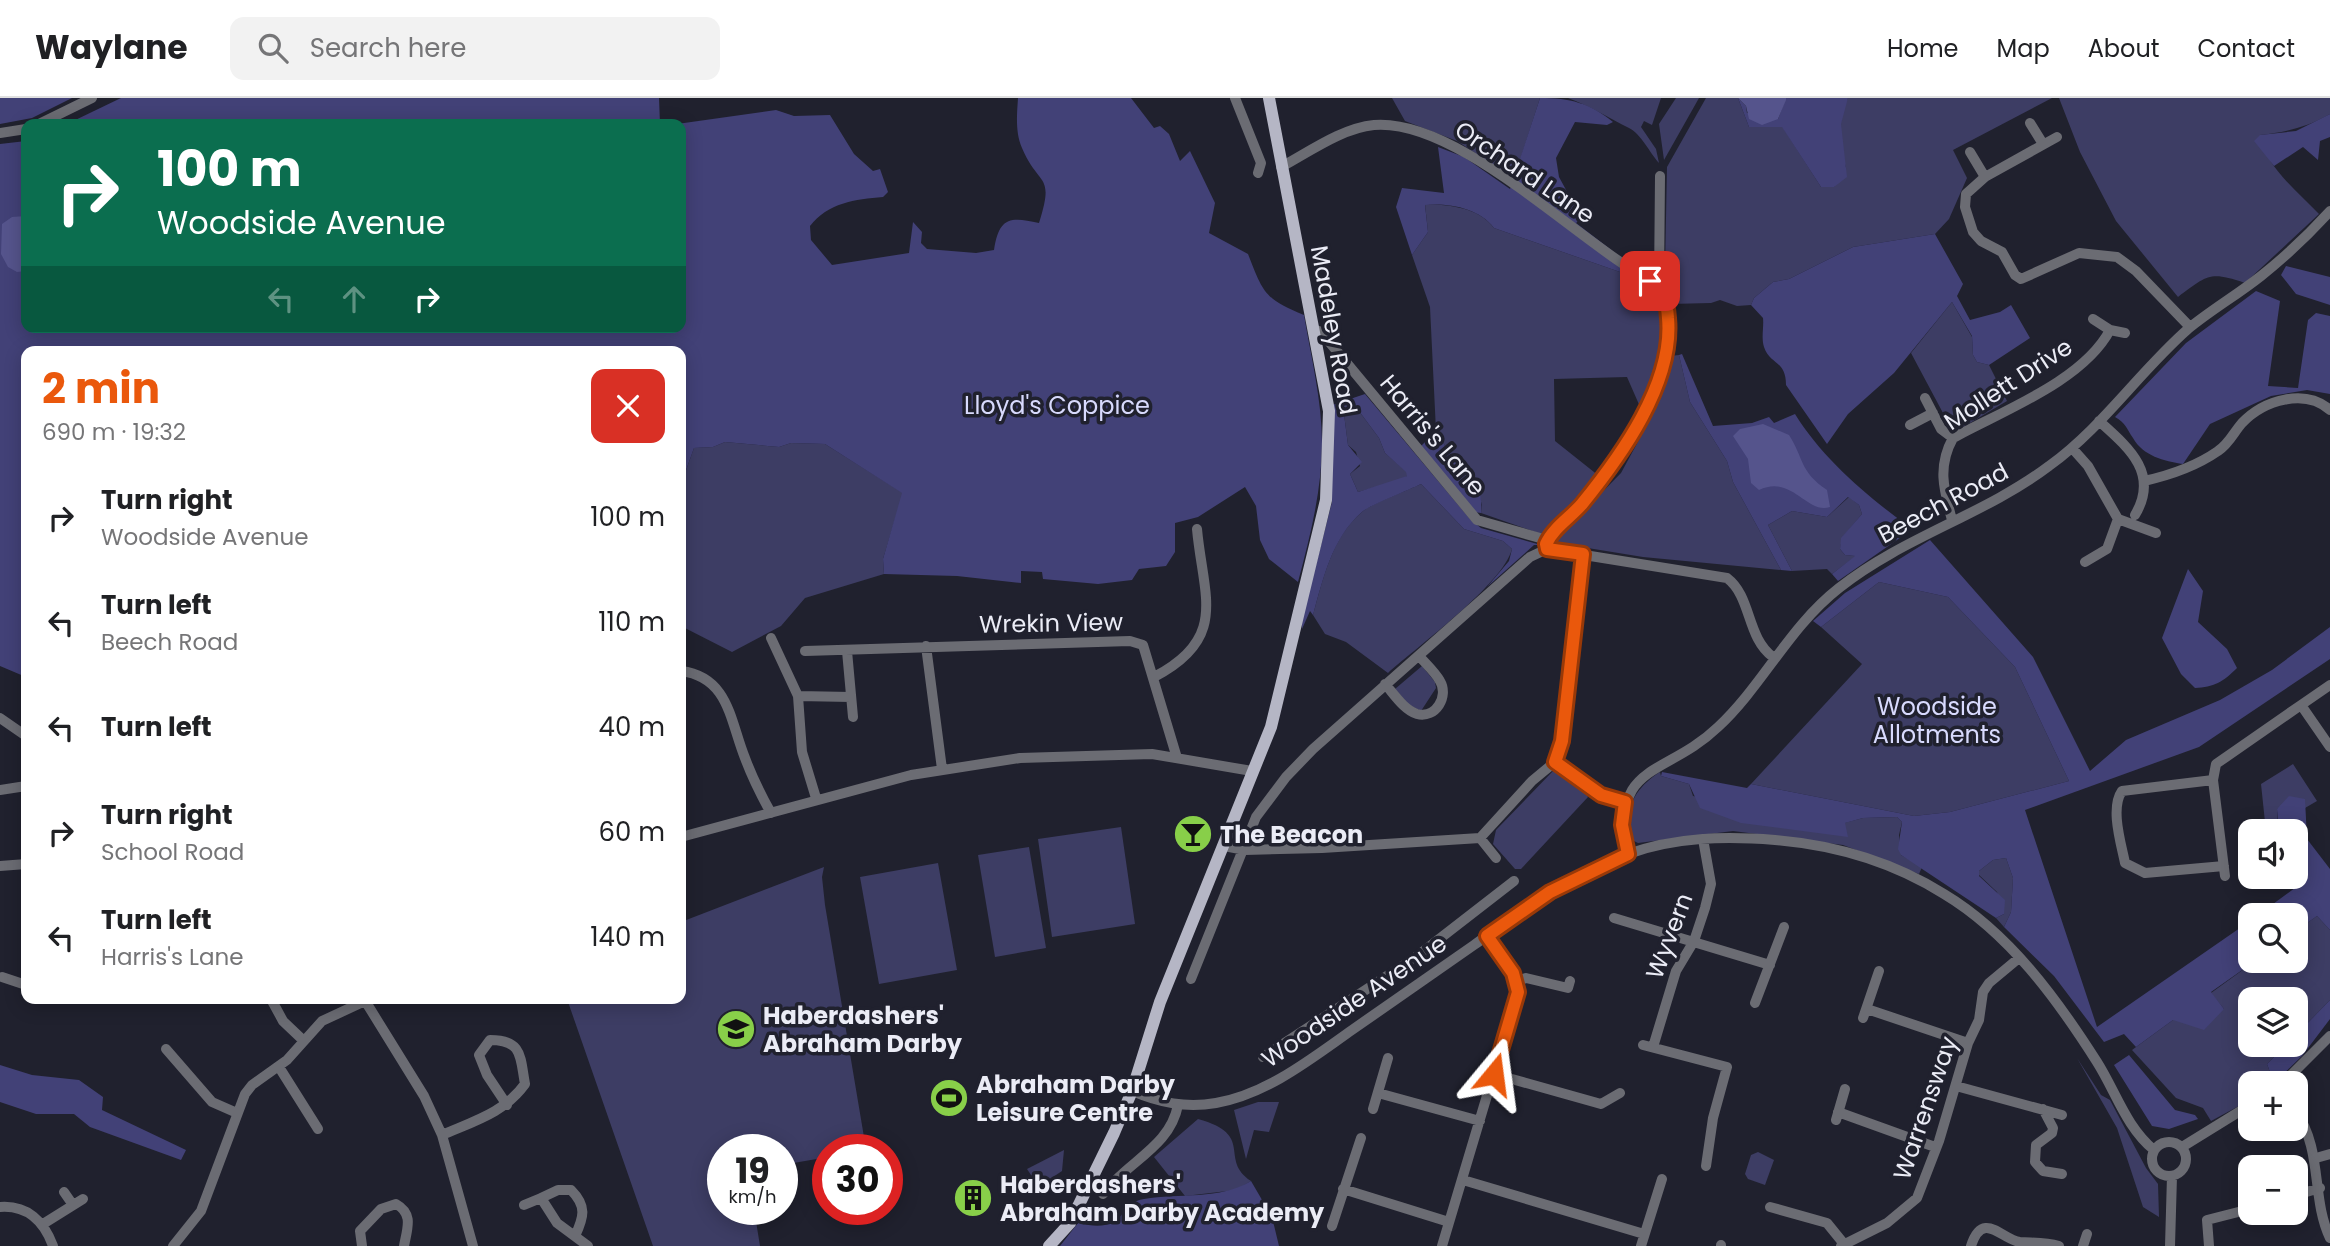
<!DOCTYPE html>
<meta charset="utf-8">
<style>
:root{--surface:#fff;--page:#f2f2f2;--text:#202124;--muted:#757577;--line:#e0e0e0;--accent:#ea580c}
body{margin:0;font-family:Poppins,sans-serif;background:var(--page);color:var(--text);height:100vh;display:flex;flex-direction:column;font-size:26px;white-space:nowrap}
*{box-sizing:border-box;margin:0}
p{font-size:23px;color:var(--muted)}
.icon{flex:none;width:38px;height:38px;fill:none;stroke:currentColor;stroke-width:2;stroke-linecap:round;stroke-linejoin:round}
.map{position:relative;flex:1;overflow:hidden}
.side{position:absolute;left:21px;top:248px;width:665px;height:658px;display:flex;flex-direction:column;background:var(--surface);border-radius:14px;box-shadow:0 4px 18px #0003}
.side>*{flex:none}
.guide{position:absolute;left:21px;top:21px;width:665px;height:214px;border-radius:14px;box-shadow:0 4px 18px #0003;background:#0b6e4f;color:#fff;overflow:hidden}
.buttons{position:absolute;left:2238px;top:721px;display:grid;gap:14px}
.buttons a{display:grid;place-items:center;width:70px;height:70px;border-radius:14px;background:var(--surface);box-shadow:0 4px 18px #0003;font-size:35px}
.speed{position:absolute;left:707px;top:1036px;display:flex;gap:14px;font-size:35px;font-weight:700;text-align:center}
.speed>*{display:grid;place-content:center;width:91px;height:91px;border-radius:50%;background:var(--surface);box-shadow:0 4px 18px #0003;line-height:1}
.speed small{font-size:18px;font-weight:400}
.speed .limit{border:10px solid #d22;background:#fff;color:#111}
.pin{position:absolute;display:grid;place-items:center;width:60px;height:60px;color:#fff;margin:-30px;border-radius:14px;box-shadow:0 4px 10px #0006}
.me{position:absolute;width:77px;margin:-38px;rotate:16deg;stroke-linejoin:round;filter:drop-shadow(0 0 5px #0008)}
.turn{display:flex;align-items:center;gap:24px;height:147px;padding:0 21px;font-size:32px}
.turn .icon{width:91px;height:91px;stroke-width:2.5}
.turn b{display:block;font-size:49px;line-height:60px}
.lanes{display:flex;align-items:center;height:66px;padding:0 21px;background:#0003;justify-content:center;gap:35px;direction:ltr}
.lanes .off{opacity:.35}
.round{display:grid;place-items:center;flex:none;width:74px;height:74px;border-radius:14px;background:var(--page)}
.head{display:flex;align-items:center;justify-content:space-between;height:119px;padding:0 21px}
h1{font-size:42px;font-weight:700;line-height:52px;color:var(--accent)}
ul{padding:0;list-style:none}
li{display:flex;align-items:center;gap:21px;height:105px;padding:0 21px}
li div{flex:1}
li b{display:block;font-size:26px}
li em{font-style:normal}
header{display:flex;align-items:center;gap:42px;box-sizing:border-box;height:98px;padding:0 35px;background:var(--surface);border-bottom:2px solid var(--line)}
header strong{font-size:33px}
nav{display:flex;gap:38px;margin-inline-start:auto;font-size:24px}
.search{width:490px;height:63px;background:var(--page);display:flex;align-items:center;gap:18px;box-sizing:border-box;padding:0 24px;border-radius:14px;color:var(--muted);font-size:26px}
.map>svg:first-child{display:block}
.green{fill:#3d3d64}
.forest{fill:#424177}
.water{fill:#55548c}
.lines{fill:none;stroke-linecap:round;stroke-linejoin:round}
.minor{stroke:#6b6c73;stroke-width:10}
.major{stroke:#b5b6c5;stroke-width:12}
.route-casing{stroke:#983908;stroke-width:18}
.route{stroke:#ea580c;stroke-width:12}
.labels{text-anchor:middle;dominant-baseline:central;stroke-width:7;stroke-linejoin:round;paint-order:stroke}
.street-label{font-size:24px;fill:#ebecf6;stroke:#20212e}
.park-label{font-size:24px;fill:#d8dafd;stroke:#20212e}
.poi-label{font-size:24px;font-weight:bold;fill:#ebecf6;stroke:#20212e;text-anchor:start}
</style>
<header>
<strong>Waylane</strong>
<div class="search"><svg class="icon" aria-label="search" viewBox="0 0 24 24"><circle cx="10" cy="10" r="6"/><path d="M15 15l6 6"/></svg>Search here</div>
<nav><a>Home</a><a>Map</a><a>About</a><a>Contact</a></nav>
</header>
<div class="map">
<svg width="2330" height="1148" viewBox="0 0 2330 1148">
<rect width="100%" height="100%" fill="#20212e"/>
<path class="green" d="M1392,0h148l-26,81 -57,-38 -52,-20z
M1568,0h93l-9,27 -8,-4 -3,6 15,22 3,14c-9,-10 -18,-29 -30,-35 -20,-10 -39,-22 -61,-30z
M1676,0h23l-35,62 -5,-36z
M1706,0h32l11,29 33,-1 39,61h13l12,-20c-8,-21 -8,-49 2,-69h204l-99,52 14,28 -18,41 -14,15 -82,13 -64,32 -16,3 -19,16 -3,7 -14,1 -17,-6 -9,3 -41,1 -5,-35 2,-102z
M2059,0h271v16c-23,13 -43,18 -70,21 4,30 38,57 59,79l-74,69c-36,-12 -37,-8 -67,14l-62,-76 -36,-69z
M1425,106c25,1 53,3 69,24l126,44 3,-5c9,6 20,11 27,18 32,30 4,91 -9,124l-14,-32 -73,2 1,62 44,35 -52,56 -6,2 -60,-21 1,-8 -9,-31 -22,-18 -15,-25 -6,-124 -18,-52 16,-23z
M1952,204l20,35 1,18 4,7 12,3 18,36 -49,29 -7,-2 -40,-75z
M1679,257l11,47 37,59 6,21 48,88 -138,-13 -86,-14 -1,-4 65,-66 19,-35 30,-82z
M1350,301l29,39 6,15 22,19v4l-5,4 -44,12 -8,-18 10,-8 -4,-14 -8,-7 -4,-31 -5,-11z
M725,344l54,5 12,-4 34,1 78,49 -20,66 1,15 -79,24 -24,28 -49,26 -51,-26v-142l13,-36 19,-1z
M1421,386l43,45 39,12 9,8c-9,35 -94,97 -124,124l-42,-31 -21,-8 -12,-19c10,-36 19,-78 49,-103 10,-9 45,-21 59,-28z
M1849,399l10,8 3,9 -20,24 -2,11 5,6 11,1 -24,18 -5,-5 -35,2 -24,-46 24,-14 35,6z
M1879,484l69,15 67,70 54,114 -119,31 -36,4 -163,-32 111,-120 -41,-37z
M1422,568l13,16 1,6 -15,23 -12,-6 -14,-16z
M2293,666l24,37 -12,7 -1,-9 -27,10 1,19 -13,-6 -4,-38z
M1553,673l33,22 2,4 -67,72h-6l-22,-25 3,-14z
M1660,674l1,4 28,8 4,12 151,31v-4l19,-5 34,-1 5,5 -3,13 2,20 21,12 -3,7 -76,-29 -110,-14 -95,12 -6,-3c-10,-30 3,-52 28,-68z
M1121,729l14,97 -83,13 -14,-98z
M1029,749l17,101 -51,9 -17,-102z
M2006,760l7,20 -2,34 -7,15 -8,-9 8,-4 -7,-22 -18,-17v-4l14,-11z
M938,765l19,107 -78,14 -19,-107z
M824,769l-2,10 3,28 40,238 -7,7h-30v7l-46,8v-15h-59v59h31l6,37h-107l-86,-247h114v-77z
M2317,818l13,14v70l-34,35v-36h-46v46h36l-19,19 7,19h-24v17l-39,21 -8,-13 -27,-10 -44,-48 41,-30 51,-11 -13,-16 44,-32h41v-30z
M2077,960l24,37 9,5 36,68 12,16 1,33 -16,-10 -26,-79z
M1258,1004h21l-10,30 -15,-2 -8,29 -12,-49z
M1198,1021c58,16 20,40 53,62l-15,9 -51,6 -31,-39z
M1064,1052l-2,21 -15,10h-12l-8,-12z
M1758,1054l16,8 -9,25 -17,-6 -3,-5 6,-19z"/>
<path class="forest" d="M0,0h72l-40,20 -32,6z
M121,0h538l1,26h-593z
M1018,0h113l23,30 6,-2 9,8 11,27 10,-10 25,52 -6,30 39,21c15,38 16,45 56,61 7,42 18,85 18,128 0,47 -12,94 -24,139l-29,-23 -9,-19 -4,-34 -11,-19 -47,30 -23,6v29l-9,14 -27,3 -7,11 -34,4 -55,-5 -1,-7 -21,-1v12l-64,-7 -73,-2 -1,-15 19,-66 -77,-49 -34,-1 -12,4 -54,-5 -12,5 -19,1 -13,36v-132h-655v325l-26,-11v-522l26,-3v186h655v-203h-4l99,-14 18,6 36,-1 24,39 19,17 7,-2 8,23 -5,5c-28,2 -55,6 -73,29l1,14 21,25 77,-12 4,-31 9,10 -1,11 6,6 49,4 18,-3c5,-32 15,-34 45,-27 16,-51 0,-35 -17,-75 -7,-16 -5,-34 -4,-50z
M1540,0c30,0 50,5 73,24l-6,3 -32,-3 -19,36 3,19 12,22 16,15 -11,9 51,39 -7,10 -126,-44c-15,-20 -45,-25 -69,-23l3,27 -16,23 -16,-48 6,-19 42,5 -6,-46 26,10 46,32z
M1738,0l8,8 1,7 31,6 8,-21h62l-7,26 6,53 -13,10h-13l-39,-60h-33z
M2330,16v23l-10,4 -2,19 -15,-13 -29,19 -20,-25 6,-6 36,-4z
M1935,136l28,50 -6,12 13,24 30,-8 11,-7 19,33 -41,27 -12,-3 -4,-7 -1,-19 -20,-34 -58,71 -46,41 -21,30 -41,-59c0,-25 -16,-20 -22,-38 -3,-9 0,-20 -1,-29l-12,-13 3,-7 19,-16 16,-3 64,-32z
M2286,168l44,11v28l-34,-11 -15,-19z
M2256,193l24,10 -12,85 30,2 10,-68 8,-7 14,3v78l-23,-4 -36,6 -61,28 -27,40c-19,-3 -40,-8 -50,-26 -7,-10 -7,-15 -18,-21l71,-74z
M1682,256l31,72 39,-3 17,-6 5,6 21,-9c28,45 71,81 114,113l-2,6 -69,48 -6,-7 23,-18 -10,-1 -5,-6 1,-11 21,-24 -3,-9 -11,-8 -21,20 -35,-6 -24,14 24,46 -11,-1 -48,-88 -6,-21 -37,-59 -11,-47z
M1365,296l105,125 11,9 60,17h-7l-47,42 22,-26 3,-12 -9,-8 -39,-12 -43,-45c-14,7 -49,20 -59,28 -30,26 -39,67 -49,103l-3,-4 -8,18v-9l30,-118v-97l7,-2 5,11 4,31 14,17 -12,12 8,18 49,-16 -1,-4 -21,-19 -6,-15 -29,-39z
M1436,333l15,25c21,7 33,36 30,57l-7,-1 -53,-66z
M1930,442l103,117 57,114 36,-31 94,-40 52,-30 58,-43v32l-131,88 -174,63 72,217 153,-106v40h5l-44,31 13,17 -20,21 -31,-10 -37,27 -12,-13 -20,8 -50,-66 -50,-49 7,-15 2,-34 -7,-20 -13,2 -14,11v5l26,24 -1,14 -8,4 -95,-63 -3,-6 4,-27 -5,-5 -34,1 -18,5 3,14 -107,-14 -41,-15 -11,-24 -28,-8 1,-4 85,16 4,-4 163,32 36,-4 119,-31 -54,-114 -67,-70 -69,-15 -58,45 -8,-6 32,-28z
M2188,471l15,22 -5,31 29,27 10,19c-14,14 -23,19 -42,20l-14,-14 -19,-36z
M2289,698l16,3 2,40 23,30v61l-13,-14 -21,15v-16h-38l41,-30 -4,-8 1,-46h-17l-2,-22z
M2330,902v19l-28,37 -28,27 -7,-19 19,-19h10v-10z
M2129,957l46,55 20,5 3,4 -29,10 -17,-3 -38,-61z
M0,967l32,10 47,5 24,17 -1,13 84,40 -5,10 -91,-33 -16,-13h-38l-36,-12z
M1251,1083l21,36 7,29h-219l18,-23c49,12 40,-20 66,-24 35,-6 76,1 107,-18z"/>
<path class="water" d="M1738,0h48v2l-8,19 -16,6 -13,-6 -3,-13z
M26,118v55l-9,1 -9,-5 -7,-13 1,-30 10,-7z
M1763,326l26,11c15,23 10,36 38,55l3,17c-23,8 -38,-33 -71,-17l-8,-7 -3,-24 -15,-23 7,-7z"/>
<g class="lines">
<path class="minor" d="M1235,0l26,65 -3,10
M2030,25l13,21
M39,26l53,-26
M0,35l26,-4
M2057,39l-72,40 -19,17 -1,13 8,25 8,9 21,11 13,23 6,4 58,-26 38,4 19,14 54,56
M1970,54l15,25
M1281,69c28,-15 61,-39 93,-42 86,-7 207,121 285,161
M1313,231l8,3 156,188 70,20v9l180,29c25,19 19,59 46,79
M2110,232l15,3
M1925,300l16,31 12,9
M2099,323c29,26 61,52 36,94
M1910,327l23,-12
M2072,350l16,18 30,53 -11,30 -22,13
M2144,383c27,-6 51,-14 74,-30 11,-7 16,-19 24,-28 22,-23 63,-35 88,-13
M2118,421l38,14
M1952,422c-8,-30 -15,-53 1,-82 49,-27 130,-57 157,-108l-17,-11
M1547,442l32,-32 43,-54 28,-54 18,-52v-36l-9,-26 1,-110
M771,540l27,58
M926,548l16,123
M805,553l325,-10 13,4 34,113
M847,553l6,66
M681,573c48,6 49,50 64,87 7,19 16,37 26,55
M1154,579c75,-39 49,-81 43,-148
M1385,586c9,10 19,26 32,30 19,5 32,-18 23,-33 -5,-9 -14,-17 -21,-25
M2301,607l29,-20
M0,620l26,18
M1555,664l46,33 24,7
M2213,682l-91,11c-12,17 -1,52 3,72l20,10 79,-7
M0,692l26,-4
M816,700l-14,-46 -4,-56 53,1
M681,739l230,-62 109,-17 132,-4 100,17
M1480,740l16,20
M1224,748l21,4 77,-2 158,-10 52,-57 23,-19 7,-21 20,-187
M1628,756c-19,-92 38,-77 90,-127 45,-42 71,-100 121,-139 64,-51 145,-73 210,-122 53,-38 90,-94 139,-137 23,-19 49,-34 73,-53 24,-19 48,-42 69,-65
M0,768l26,-2
M2225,778l-12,-96 3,-16 85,-59 29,42
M1614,820l156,47
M2,879l24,8
M1191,881l65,-162 30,-40 27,-28 217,-192 17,-8
M1517,883l9,-3 42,10 2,-7
M271,901l12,22 20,19
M364,901l60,97 18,39 31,111
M1755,905l29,-76
M1867,911l101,34
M1863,920l16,-47
M1643,947l84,22 -14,51 -7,48
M1653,949l23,-76 18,-30 11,-33 6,-24 -8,-45
M166,951l46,53 25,11
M1263,959l153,-100 98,-76
M279,969l39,62
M1494,976l107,30 19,-11
M2283,985l47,-47
M1956,988l106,29
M1132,993c28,12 54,17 84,12 51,-9 95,-44 136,-73 40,-28 81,-56 122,-85 48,-34 97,-71 154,-91 47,-17 97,-18 147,-14 60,5 118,22 169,54 65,39 113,105 153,168 19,30 29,65 57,88
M1378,995l102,28
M1373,1011l15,-51
M2043,1011l10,19 -1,5 -16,12 -1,17 8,9 19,3
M1838,1014l97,35
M2296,1014c27,38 15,86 34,126
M1836,1022l9,-31
M442,1037c32,-14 62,-22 83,-51 -5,-27 -2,-44 -35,-44l-11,15 8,20 20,30
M2152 1061a17 17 0 1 1 34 0a17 17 0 1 1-34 0Z
M2182,1049l68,-42
M2316,1060l14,-4
M1463,1082l181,54
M1343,1091l106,33
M64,1094l9,13
M1103,1096c25,-33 67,-47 75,-89
M2296,1097l24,-7
M541,1100l17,-8h13c16,16 13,27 4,46
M524,1107l17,-7 16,25 31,23
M0,1109c27,-2 44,14 53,39
M1770,1109l57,16 17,21
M43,1126l40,-25
M1332,1128l29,-88
M173,1148l28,-35 44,-117 7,-9 35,-25 35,-39 43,-20
M362,1148l-2,-15 21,-22 15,-5c18,10 11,25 8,42
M1442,1148l76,-254 -5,-19 -26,-37
M1641,1148l21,-67
M1721,1148v-1
M1841,1148l46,-23 30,-25 22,-57 29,-98 11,-23 4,-28 6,-9 30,-25
M1971,1148c12,-37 31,-6 49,-4 13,1 25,0 39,4
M2083,1148l4,-12
M2170,1148l2,-70
M2209,1148l-2,-26 43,-11"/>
<path class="major" d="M1049,1148l21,-23 44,-90 18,-42 28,-89 111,-275 55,-227 3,-89 -60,-313"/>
</g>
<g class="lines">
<g class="route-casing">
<path id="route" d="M1494,976l24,-82 -5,-19 -26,-37 63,-44 78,-38 -6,-29 3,-23 -24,-7 -46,-33 7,-21 21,-187 -36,-5 -1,-5c7,-16 25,-27 36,-40 39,-48 92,-121 86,-186 -1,-15 -4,-29 -18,-37"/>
</g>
<use href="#route" class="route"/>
</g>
<defs>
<g id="bar-disc" transform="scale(2.0125)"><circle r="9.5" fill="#88cf49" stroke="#20212e"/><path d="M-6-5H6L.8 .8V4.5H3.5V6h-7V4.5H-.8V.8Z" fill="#111"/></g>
<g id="school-disc" transform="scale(2.0125)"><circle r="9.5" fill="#88cf49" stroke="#20212e"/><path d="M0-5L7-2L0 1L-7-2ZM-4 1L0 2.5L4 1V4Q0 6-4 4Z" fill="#111"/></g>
<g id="stadium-disc" transform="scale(2.0125)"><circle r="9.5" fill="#88cf49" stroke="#20212e"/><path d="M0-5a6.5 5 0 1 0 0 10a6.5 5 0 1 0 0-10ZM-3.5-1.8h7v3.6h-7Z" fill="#111"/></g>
<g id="building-disc" transform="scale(2.0125)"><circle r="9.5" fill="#88cf49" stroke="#20212e"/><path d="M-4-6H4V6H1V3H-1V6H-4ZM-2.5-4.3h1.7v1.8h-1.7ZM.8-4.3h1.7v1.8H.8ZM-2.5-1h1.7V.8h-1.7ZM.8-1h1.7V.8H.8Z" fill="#111"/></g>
</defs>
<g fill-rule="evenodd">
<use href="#bar-disc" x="1193" y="736"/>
<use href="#school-disc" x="736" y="931"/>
<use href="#stadium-disc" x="949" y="1000"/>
<use href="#building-disc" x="973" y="1100"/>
</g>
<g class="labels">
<g class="street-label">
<text transform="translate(1525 74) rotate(34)">Orchard Lane</text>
<text transform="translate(1334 232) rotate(80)">Madeley Road</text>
<text transform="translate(2008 286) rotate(-33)">Mollett Drive</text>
<text transform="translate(1433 337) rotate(50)">Harris's Lane</text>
<text transform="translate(1943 405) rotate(-28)">Beech Road</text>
<text transform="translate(1051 525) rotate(-1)">Wrekin View</text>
<text transform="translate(1669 838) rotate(-69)">Wyvern</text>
<text transform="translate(1354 903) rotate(-34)">Woodside Avenue</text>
<text transform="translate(1925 1010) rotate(-71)">Warrensway</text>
</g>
<g class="park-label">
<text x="1057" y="307">Lloyd's Coppice</text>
<text x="1937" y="608">Woodside<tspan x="1937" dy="28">Allotments</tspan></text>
</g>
<g class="poi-label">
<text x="1220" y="736">The Beacon</text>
<text x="763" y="917">Haberdashers'<tspan x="763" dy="28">Abraham Darby</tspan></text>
<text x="976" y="986">Abraham Darby<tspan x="976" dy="28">Leisure Centre</tspan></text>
<text x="1000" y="1086">Haberdashers'<tspan x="1000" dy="28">Abraham Darby Academy</tspan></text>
</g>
</g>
</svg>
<div class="buttons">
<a><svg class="icon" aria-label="sound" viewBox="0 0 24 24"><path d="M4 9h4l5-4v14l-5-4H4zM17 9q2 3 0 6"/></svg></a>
<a><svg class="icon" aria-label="search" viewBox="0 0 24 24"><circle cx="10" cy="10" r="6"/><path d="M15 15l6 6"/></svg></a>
<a><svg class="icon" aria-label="layers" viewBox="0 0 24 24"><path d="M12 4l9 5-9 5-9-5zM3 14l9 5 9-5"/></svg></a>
<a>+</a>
<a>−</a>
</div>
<div class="speed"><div>19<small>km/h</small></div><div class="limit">30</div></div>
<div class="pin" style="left:1650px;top:183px;background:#d93025"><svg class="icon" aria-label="arrive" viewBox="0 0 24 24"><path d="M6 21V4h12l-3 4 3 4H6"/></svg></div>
<svg class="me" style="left:1494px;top:976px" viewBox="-20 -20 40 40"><path d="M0-17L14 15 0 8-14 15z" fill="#ea580c" stroke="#fff" stroke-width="4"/></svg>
<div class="guide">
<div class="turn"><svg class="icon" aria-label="right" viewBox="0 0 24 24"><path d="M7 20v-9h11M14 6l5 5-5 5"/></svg><div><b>100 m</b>Woodside Avenue</div></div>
<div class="lanes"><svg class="icon off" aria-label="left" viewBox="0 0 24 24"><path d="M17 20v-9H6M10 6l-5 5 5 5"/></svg><svg class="icon off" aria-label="ahead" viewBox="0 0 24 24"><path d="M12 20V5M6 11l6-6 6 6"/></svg><svg class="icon" aria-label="right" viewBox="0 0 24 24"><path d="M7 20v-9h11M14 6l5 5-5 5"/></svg></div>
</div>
<section class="side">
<div class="head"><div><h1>2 min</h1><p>690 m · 19:32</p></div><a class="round" style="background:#d93025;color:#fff"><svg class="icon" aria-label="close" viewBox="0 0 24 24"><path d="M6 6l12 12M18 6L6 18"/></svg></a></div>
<ul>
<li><svg class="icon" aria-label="right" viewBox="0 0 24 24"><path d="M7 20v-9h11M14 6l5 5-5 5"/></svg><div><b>Turn right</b><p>Woodside Avenue</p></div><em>100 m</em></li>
<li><svg class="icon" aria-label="left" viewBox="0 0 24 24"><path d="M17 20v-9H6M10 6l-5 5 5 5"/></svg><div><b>Turn left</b><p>Beech Road</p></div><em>110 m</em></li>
<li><svg class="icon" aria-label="left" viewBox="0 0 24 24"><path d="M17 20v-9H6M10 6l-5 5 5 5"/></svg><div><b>Turn left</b></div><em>40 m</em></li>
<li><svg class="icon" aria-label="right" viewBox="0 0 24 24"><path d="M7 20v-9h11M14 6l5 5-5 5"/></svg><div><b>Turn right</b><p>School Road</p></div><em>60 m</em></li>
<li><svg class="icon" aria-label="left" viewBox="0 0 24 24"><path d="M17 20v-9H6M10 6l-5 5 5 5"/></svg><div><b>Turn left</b><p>Harris's Lane</p></div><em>140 m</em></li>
</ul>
</section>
</div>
